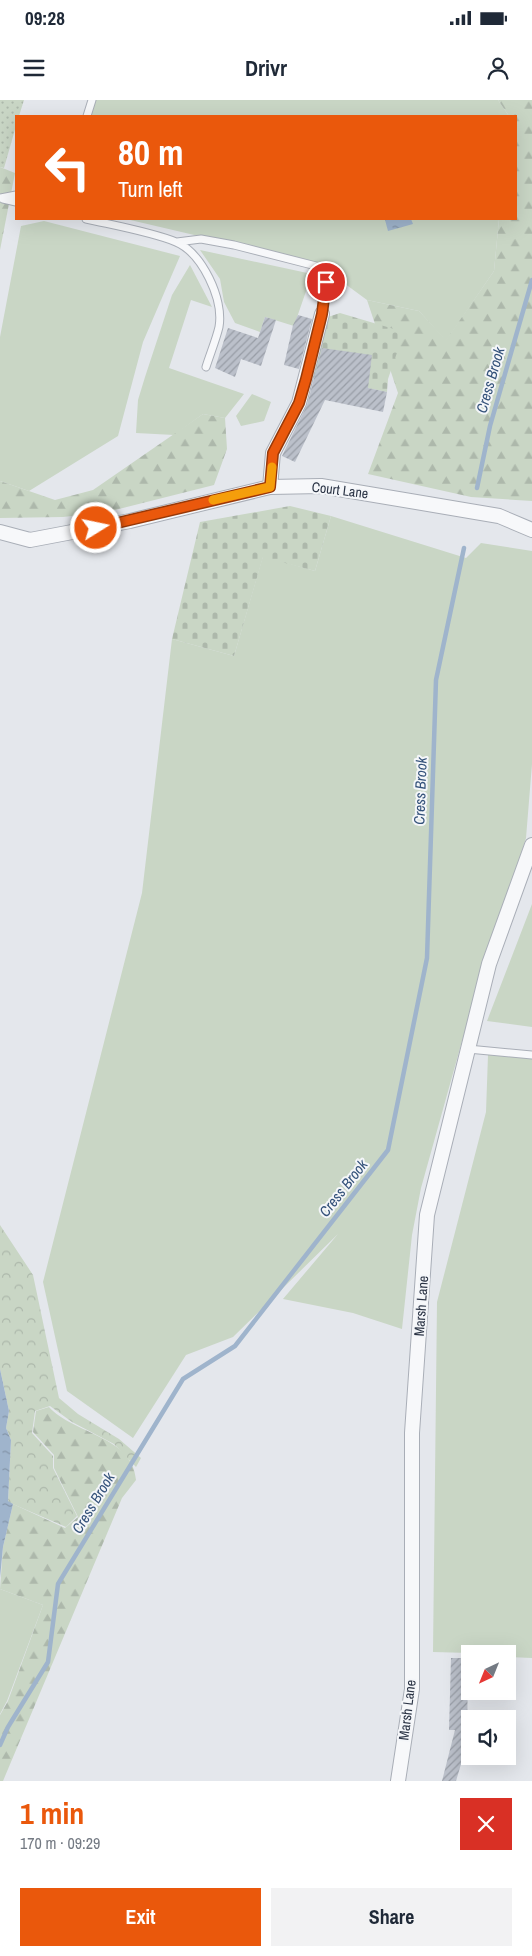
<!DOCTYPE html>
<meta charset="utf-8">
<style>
:root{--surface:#fff;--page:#f2f2f3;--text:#1f2937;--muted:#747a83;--accent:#ea580c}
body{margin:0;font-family:"Archivo Narrow",sans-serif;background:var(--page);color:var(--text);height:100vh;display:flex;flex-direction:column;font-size:19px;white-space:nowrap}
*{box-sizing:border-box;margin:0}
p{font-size:16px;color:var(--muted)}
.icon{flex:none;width:28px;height:28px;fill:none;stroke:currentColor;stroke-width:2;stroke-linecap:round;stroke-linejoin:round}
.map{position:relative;height:1681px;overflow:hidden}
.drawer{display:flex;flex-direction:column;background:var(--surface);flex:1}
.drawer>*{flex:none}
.banner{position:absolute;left:15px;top:15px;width:502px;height:105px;border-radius:0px;box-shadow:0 5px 20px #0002;background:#ea580c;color:#fff;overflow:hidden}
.needle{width:32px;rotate:223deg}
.fabs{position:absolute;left:461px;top:1545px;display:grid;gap:10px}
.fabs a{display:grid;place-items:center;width:55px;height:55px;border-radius:0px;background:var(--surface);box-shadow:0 5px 20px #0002;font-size:25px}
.pin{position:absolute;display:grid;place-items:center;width:42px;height:42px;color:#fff;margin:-21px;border:2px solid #fff;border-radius:50%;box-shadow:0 1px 5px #0007}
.me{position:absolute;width:55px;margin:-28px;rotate:80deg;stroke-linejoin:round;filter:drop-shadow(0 0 4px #0008)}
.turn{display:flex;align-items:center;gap:18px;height:105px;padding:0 20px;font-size:22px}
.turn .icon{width:65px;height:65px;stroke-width:2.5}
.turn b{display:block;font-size:35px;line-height:42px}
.round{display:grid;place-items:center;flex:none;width:52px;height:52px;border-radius:0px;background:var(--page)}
.summary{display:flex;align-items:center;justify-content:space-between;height:85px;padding:0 20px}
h1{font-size:30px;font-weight:800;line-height:38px;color:var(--accent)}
.cta{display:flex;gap:10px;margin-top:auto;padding:10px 20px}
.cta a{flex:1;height:58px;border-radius:0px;background:var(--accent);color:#fff;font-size:20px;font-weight:800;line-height:58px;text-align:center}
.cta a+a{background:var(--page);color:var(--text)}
.status{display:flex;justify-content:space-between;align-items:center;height:35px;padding:0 25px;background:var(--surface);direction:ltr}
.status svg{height:14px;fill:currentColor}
header{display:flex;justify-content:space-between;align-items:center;height:65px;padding:0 20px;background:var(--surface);font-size:22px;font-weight:800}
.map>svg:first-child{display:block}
.grass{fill:#c9d6c5}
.forest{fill:url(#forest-firs)}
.cemetery{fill:url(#cemetery-stones)}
.park{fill:url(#park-crowns)}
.garden{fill:url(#garden-dots)}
.water{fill:url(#water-ripples)}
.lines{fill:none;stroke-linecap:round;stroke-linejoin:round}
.stream{stroke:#9fb4cc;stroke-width:4.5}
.building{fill:url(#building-hatch)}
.lane-casing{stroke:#a9aeb7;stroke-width:9}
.street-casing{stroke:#a9aeb7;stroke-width:16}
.lane{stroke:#f7f8fa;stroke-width:7}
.street{stroke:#f7f8fa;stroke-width:14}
.route-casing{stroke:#983908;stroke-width:12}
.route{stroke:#ea580c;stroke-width:9}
.slow{stroke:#f59e0b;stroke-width:9}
.labels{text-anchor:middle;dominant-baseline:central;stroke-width:4;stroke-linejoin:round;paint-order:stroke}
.street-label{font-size:14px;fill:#2b3445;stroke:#f4f6f9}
.water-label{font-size:15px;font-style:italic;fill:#34527a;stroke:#f4f6f9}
</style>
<div class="status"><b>09:28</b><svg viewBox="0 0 49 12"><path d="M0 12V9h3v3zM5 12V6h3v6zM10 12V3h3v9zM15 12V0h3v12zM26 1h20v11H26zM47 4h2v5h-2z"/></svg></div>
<header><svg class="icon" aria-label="menu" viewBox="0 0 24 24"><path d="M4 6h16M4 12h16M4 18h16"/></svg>Drivr<svg class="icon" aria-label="person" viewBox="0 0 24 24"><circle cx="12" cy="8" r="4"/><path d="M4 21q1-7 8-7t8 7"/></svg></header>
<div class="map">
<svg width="532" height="1681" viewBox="0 0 532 1681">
<defs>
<pattern id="forest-firs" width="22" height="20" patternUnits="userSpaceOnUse" patternTransform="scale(1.25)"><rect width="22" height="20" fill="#c9d6c5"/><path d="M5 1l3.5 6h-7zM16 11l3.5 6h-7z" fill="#adb8ab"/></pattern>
<pattern id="cemetery-stones" width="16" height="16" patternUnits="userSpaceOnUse" patternTransform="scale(1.25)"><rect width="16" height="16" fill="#c9d6c5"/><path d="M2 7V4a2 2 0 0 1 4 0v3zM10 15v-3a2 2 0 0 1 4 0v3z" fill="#adb8ab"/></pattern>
<pattern id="park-crowns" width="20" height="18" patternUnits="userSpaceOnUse" patternTransform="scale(1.25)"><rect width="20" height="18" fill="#c9d6c5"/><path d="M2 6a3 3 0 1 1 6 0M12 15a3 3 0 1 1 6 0" fill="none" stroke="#adb8ab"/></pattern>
<pattern id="garden-dots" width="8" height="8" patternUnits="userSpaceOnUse" patternTransform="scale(1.25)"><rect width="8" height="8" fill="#c9d6c5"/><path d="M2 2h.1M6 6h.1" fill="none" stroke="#adb8ab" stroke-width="1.8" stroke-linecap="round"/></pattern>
<pattern id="water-ripples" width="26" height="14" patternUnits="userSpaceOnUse" patternTransform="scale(1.25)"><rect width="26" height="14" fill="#9fb4cc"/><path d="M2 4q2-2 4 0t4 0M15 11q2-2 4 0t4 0" fill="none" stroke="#8293a7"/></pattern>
<pattern id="building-hatch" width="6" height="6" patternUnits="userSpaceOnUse" patternTransform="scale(1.25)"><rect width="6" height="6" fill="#bbc0ca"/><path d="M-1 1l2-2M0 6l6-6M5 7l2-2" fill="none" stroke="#989da6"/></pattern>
</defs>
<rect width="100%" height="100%" fill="#e4e7ec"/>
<path class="grass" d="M93,0h405l11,16h-419z
M126,119h373l-5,52 -48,70 -27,-30 -52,-11 -49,-36z
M44,121l136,35 -37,86 -25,94 -89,55 -29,-10v-144l21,-111z
M200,150l112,24 -18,52 -29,-9 -5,15 -25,-9 -11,-21 -4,-23z
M190,165l22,42 -21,-7 -22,68 75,26 -19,24 -22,-4 -29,21 -38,-2 2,-33 7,-23 27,-82z
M252,294l19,8 -7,19 -23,5 -5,-10z
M331,416l135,42 15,-15 51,8v213l-6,74 -57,178 -48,172 -9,47 -10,94 -49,-16 -70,-14 55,-65 -105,103 -47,18 -53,83 -66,-47 -24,-109 99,-389 30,-254 62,17 29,-100 52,15z
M532,804v123l-45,-6z
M488,955l44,2v601l-24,-1v-3l-75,-2 4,-350 49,-190z
M0,1489l43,16 -36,96 -7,13z"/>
<path class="forest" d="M498,0h34v401l-61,-4 -103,-23 30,-81 -31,-93 52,11 27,29 48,-69 5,-52h17v-103h-7z
M0,67l15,6 -15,77z
M203,314l22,4 2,31 -13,36 -107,27 -44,5 -63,1v-37l55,19 38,-10z
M49,1307c24,27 84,29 87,73l-14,18 -119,283h-3v-66l8,-14 35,-96 -43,-16 3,-42 10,-43 52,24 13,-11 -24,-49v-13l-21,-23 3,-21z"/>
<path class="cemetery" d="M340,213l64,19 -16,47 -1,13 -73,-15 11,-59z
M290,406l41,10 -16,55 -52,-14 -29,99 -62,-17 28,-117z"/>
<path class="park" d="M0,1125l33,50 26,123 19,16 41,25 22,19 -5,9 -22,-23 -42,-22 -22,-16 -15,5 -3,22 21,23v12l24,48 -11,11 -58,-25 3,-62 -5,-12 3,-17 -9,-42z"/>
<path class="garden" d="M0,0h24l-5,16h-3v10l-12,42 -4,-1z"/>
<path class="water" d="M389,119h22l2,5 -25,7 -3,-11z
M0,1269l9,42 -3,17 5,12 -3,61 5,3 -10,43 -3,31z"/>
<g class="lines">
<path class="stream" d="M477,388l13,-62 42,-146
M0,1645l8,-18 40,-65 10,-78 125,-205 52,-33 153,-196 39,-192 9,-278 28,-132"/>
</g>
<path class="building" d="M298,215l14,4 -13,50 -15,-4 9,-40z
M265,217l11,3 -15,46 -20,-7 -6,18 -20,-9 13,-40 30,10z
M322,248l50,7 -4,33 19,4 -4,20 -58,-12 -30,62 -13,-6 25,-51z
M451,1558h17l-1,86 -11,37h-14l13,-51h-6z"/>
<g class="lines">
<g class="lane-casing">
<path id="lane" d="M87,16l5,-16
M0,98l16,-3
M3,99l13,3
M86,119c26,6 66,13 90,23 26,11 48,57 43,85 -3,13 -9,27 -13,40
M177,142l24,-3 33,6 82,21c14,14 8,30 6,48
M468,949l64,6"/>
</g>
<g class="street-casing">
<path id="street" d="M270,387l3,-34 26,-50 23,-89
M0,432l30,8 100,-19 140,-34 51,-1 178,30 33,14
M398,1681l14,-92v-256l15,-218 62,-251 43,-119"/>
</g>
<use href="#lane" class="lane"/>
<use href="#street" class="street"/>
</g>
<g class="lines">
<g class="route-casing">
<path id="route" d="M96,428l174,-41 3,-34 26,-50 7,-24 16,-65 4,-32"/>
</g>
<use href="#route" class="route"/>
<path class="slow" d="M213,400l57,-13 2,-20"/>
</g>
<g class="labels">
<g class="street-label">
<text transform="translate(340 390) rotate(7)">Court Lane</text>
<text transform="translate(421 1206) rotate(-86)">Marsh Lane</text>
<text transform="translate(407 1610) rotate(-83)">Marsh Lane</text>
</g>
<g class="water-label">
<text transform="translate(490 280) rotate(-74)">Cress Brook</text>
<text transform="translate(420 691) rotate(-88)">Cress Brook</text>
<text transform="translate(343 1088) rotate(-52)">Cress Brook</text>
<text transform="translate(93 1403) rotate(-59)">Cress Brook</text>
</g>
</g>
</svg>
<div class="fabs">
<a><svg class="needle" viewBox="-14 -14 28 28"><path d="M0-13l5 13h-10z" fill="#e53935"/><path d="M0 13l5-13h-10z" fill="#747a83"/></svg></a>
<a><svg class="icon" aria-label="sound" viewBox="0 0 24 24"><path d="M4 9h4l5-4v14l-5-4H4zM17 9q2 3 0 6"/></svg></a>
</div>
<div class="pin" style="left:326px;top:182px;background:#d93025"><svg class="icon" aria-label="arrive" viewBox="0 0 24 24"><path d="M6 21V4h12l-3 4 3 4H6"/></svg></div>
<svg class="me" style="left:96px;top:428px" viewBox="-20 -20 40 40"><circle r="17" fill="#ea580c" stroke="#fff" stroke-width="3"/><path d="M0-11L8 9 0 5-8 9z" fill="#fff"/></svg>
<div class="banner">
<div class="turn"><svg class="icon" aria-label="left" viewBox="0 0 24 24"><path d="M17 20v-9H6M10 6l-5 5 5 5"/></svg><div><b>80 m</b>Turn left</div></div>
</div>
</div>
<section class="drawer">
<div class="summary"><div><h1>1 min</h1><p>170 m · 09:29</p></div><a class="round" style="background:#d93025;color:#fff"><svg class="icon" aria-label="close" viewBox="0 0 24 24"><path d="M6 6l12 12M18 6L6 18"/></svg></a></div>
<div class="cta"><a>Exit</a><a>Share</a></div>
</section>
